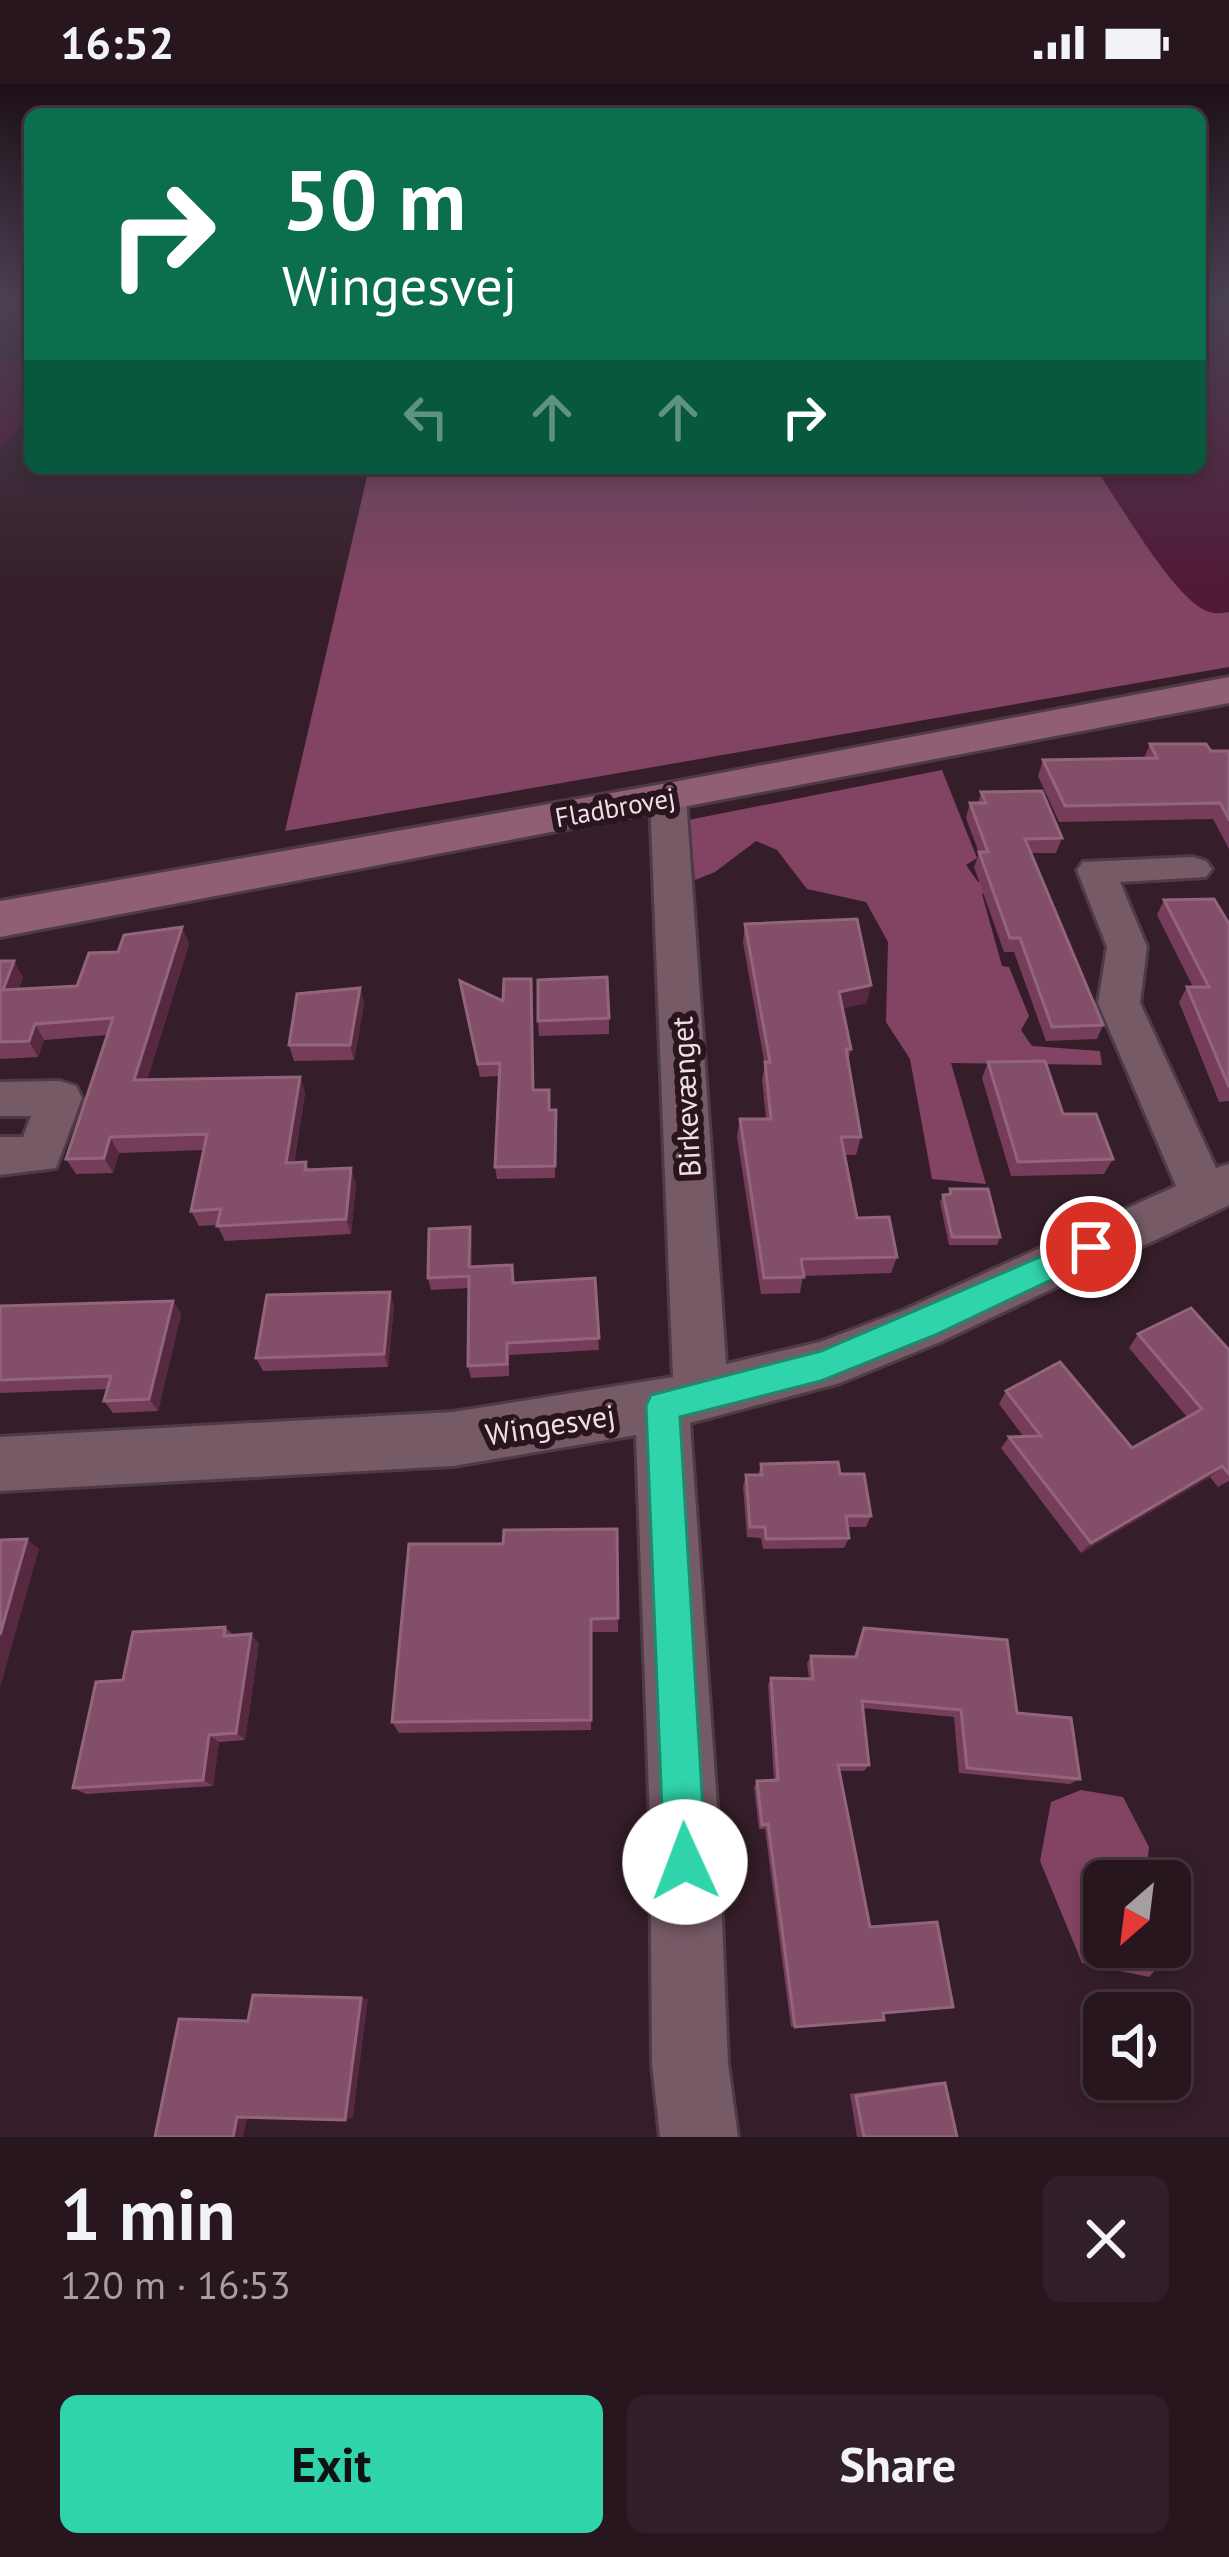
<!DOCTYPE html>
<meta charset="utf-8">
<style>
:root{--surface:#28161f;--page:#301f28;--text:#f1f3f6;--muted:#a59fa4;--line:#44353d;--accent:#2fd4aa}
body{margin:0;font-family:"PT Sans",sans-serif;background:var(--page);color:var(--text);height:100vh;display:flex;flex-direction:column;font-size:45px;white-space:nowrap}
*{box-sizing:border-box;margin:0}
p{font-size:39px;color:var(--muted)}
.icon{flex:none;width:66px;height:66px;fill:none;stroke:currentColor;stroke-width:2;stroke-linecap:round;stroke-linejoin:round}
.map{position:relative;height:2053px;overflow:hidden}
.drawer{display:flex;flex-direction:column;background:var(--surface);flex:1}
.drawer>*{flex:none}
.banner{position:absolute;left:24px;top:24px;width:1182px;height:366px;border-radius:18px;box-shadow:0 6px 18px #0003,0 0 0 3px var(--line);background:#0b6e4f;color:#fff;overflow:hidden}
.needle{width:78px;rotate:208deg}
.controls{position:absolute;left:1083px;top:1776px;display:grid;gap:24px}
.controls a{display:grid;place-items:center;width:108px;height:108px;border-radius:18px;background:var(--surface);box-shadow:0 6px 18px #0003,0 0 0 3px var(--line);font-size:60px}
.pin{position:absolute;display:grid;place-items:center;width:102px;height:102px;color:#fff;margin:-51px;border:6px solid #fff;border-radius:50%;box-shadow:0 3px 12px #0007}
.me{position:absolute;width:132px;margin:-66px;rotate:358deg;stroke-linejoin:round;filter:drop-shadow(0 0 9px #0008)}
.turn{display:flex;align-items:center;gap:42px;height:252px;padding:0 60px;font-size:54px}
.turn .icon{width:156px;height:156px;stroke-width:2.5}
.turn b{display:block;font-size:84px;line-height:102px}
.lanes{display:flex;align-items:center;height:114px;padding:0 60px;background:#0003;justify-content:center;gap:60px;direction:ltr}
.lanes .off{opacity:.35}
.round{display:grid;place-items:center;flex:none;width:126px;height:126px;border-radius:18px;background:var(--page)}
.summary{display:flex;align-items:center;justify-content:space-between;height:204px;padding:0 60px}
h1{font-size:72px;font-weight:600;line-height:90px}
.primary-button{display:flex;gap:24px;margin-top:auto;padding:24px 60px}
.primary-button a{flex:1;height:138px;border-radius:18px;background:var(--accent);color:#111;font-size:48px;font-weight:600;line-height:138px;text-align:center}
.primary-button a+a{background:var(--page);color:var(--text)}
.status{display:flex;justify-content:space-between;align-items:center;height:84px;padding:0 60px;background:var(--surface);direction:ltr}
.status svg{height:33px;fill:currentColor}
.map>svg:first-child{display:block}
.green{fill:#511a37}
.forest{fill:#824462}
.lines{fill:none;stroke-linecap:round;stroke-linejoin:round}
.minor-casing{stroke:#4e3b45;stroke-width:6}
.secondary-casing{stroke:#4e3b45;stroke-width:6}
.minor{fill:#765b67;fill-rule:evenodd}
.secondary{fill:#905f76;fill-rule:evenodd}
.wall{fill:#753d5a}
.shaded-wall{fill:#562940}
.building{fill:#824e68;stroke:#93657c;stroke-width:3}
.route{fill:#2fd4aa;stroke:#1f8a6e;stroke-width:3}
.labels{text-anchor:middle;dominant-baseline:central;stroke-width:12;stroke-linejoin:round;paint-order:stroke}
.far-street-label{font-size:27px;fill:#eedee5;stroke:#2a151f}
.street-label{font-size:30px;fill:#eedee5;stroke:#2a151f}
</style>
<div class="status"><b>16:52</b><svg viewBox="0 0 49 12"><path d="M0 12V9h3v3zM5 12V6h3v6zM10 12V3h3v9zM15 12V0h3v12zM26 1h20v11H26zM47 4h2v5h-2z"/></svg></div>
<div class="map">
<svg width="1229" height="2053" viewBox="0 0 1229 2053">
<rect width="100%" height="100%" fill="#351e29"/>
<path class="green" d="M1200,218h29v310c-10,2 -19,2 -28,-4 -33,-20 -82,-106 -106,-140h105z
M30,275v53l-30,40v-89z"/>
<path class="forest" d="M369,384h726c24,34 73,120 106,140 9,6 18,6 28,4v55l-944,164z
M942,686l35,88 -11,7 12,17 20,2 2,6 -18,4 20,72 7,1 20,49 -8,14 11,16 68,5 2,14 -151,-2 35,121 -54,-5 -22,-120 -24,-37 2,-80 -22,-40 -59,-13 -30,-39 -21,-9 -41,31 -20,8 -7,-60z
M1081,1706l42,7 26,50 -4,34h-41v66h54l5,15 -14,15 -67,-14 -42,-102 11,-59z"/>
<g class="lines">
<g class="minor-casing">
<path id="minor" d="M668,703l12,4 6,7 40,566 94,-22 84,-32 272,-124 -78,-183 9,-56 -30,-77 6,-8 110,-5 13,4 6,8 -6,8 -86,5 27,65 -7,56 76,165 13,-4v41l-8,4 -281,133 -100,41 -150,40 28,398 10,243 10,73h-78l-8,-73 -2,-243 -14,-386 -183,31 -453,25v-54l453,-25 220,-35 -23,-579 6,-7z
M60,997l16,5 6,12 -26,70 -56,7v-38h23l8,-21h-31v-34z"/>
</g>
<g class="secondary-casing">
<path id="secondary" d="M1229,593v26l-1229,234v-36l668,-118z"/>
</g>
<use href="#minor" class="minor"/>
<use href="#secondary" class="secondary"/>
</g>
<path class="wall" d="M1150,660l61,7h18v98l-16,-30 -154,3 -21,-46 5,-16 101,-2z
M981,708l81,46 -6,15h-25l72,172 -6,14 -51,2 -32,-89h-10l-30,-85 5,-14 -13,-35 4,-15h8z
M1164,816l65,24v177l-10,1 -40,-100 8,-15h6l-36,-72z
M745,840l122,79 -25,5 9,41 -3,13 13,75 -5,18h-11l12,63 40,39 -6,16 -88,3 -3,17 -39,1 -24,-158 3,-17h26l-4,-40 3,-13 -22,-124z
M182,843l7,17 -42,136 153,-3 5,16 -11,70 12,-1 3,8 47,13 -5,51 -126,7 -8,-16 -18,1 -8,-15 13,-61 -85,3 -6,20 -37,1 -10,-15 41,-124 -63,5 -6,17 -38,2v-98l23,16 -4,12 58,-3 41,-34z
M360,904l4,16 -10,56 -60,1 -5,-16z
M462,910l71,96 17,20h6l-1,68 -58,1 -2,-12 5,-91 -20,1z
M609,934v16l-70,2 -1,-15z
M988,978l75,52 50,45 -9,15 -93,2 -29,-98z
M950,1105l50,48 -3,8h-48l-9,-43 3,-7h5z
M472,1156v27l42,16 81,-5 4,72 -90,5v21l-38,2 -3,-12 1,-78 -38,2 -3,-12z
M173,1217l8,13 -23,97 -45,2 -9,-12 3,-12 -107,4v-87z
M394,1221l-6,62 -125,4 -7,-13z
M1138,1250l91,16v131l-11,6 -8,-10 -129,76 -80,-105 8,-11 14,-1 -24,-32 7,-13 126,57 55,-31 -58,-69z
M761,1380l79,10 31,42 -5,11h-19l2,11 -5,10 -81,1 -2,-11 -14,-1 -4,-50 3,-12h12z
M617,1445l1,103h-27v98l-192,3 -7,-11 111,-178z
M225,1543l8,8 26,8 -14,97 -26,2 -6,44 -127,8 -13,-6 50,-108z
M864,1544l153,85 63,66 -10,5 -111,-11 -5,-56 -91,-9 6,57 -5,6h-25l45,249 -93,7 -26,-198h-6l-5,-42 3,-6 17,-1 -6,-95 3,-7 38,1 -2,-16 4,-7 43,1 6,-21z
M936,1998l9,1 12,54h-100l-7,-43z"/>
<path class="shaded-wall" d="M182,843l7,17 -47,152 -8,-16z
M14,877l9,16 -10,29 -10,-16z
M871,901l-4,18 -32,7 4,-18z
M360,904l4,16 -10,56 -4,-15z
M35,940l9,16 -6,17 -9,-16z
M300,993l5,16 -14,85 -5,-15z
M110,1053l9,16 -6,20 -9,-15z
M351,1084l5,15 -5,51 -5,-15z
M470,1143l2,13v40l-3,-13z
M390,1208l4,13 -6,62 -4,-13z
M173,1217l8,13 -23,97 -9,-12z
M1222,1382l-12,11 -129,76 10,-10z
M27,1455l12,10 -39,139v-53z
M251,1550l8,9 -14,97 -9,-7z
M209,1651l10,7 -6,44 -10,-6z
M361,1914l7,1 -15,118 -8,3z
M248,2030l-5,23h-10l4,-20z"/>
<path class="building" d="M1150,660h56l5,7h18v68l-9,-16 -155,3 -22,-46 114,-2z
M1042,707l20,47 -37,1 78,186 -51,2 -32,-89h-10l-31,-86h9l-18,-49h16l-5,-11z
M1214,815l15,25v163l-42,-100h22l-45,-87z
M857,835l14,66 -32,7 12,57h-5l15,88h-20l16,81 32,-1 8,40 -96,2 3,18 -40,1 -24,-159h31l-6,-57h5l-25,-138z
M182,843l-48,153 166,-3 -14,86 20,-1 -1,8 46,-2 -5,51 -129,7 4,-17 -30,2 16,-77 -97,3 -6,21 -38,1 47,-141 -78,6 -6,17 -29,1v-81h14l-11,29 74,-4 12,-33 29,-1 6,-17z
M607,893l2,41 -71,3v-41z
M504,895h27l2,111h16v20h7l-1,56 -60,1 5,-104 -22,1 -18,-83 43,20z
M360,904l-10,57h-61l8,-51z
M1045,977l18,53h33l17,45 -95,3 -30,-100z
M950,1105h38l12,48h-48l-9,-42 8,-1z
M470,1143l-1,40 43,-2 1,18 82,-5 4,60 -92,5v21l-39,2 1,-90 -41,2 1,-49z
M390,1208l-6,62 -128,4 11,-63z
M173,1217l-24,98 -45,2 7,-25 -111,4v-74z
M1191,1224l38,42v124l-7,-8 -131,77 -82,-106 32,-1 -35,-45 54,-29 72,86 70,-39 -64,-75z
M838,1378l2,12h24l7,42h-25l3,22 -83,1 -1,-12h-15l-4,-52h16l-1,-11z
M617,1445l1,89 -27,1v101l-199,2 17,-178h94l1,-14z
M27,1455l-27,96v-95z
M225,1543l-1,9 27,-2 -15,99 -27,2 -6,45 -130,8 23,-106 27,-2 10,-48z
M864,1544l143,12 10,73 54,5 9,61 -113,-11 -6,-58 -99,-9 7,64h-31l32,162 67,-5 16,85 -70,6 1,7 -89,7 -27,-203 -6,1 -5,-44 21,-1 -7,-102 42,1 -2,-23 45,1z
M253,1911l108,3 -16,122 -108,-3 -4,20h-78l24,-118 69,2z
M945,1999l12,54h-93l-8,-41z"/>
<linearGradient id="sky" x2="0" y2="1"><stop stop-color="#1d1017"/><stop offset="0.43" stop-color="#4b4154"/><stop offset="1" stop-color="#4b4154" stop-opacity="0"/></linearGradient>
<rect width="1229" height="505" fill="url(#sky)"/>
<path class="route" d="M1091,1151l11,3 4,9 -4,9 -169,80 -112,45 -141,36 26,445 -6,15 -15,6 -15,-6 -6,-15 -18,-456 5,-11 170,-44z"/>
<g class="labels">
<g class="far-street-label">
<text transform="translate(615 723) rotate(-10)">Fladbrovej</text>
</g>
<g class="street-label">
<text transform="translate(685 1013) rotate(-93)">Birkevænget</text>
<text transform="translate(550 1340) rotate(-9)">Wingesvej</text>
</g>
</g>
</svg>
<div class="controls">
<a><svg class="needle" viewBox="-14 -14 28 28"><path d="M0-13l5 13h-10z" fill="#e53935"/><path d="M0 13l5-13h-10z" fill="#a59fa4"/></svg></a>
<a><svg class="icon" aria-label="sound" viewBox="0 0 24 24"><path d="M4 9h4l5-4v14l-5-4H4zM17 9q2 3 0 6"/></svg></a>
</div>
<div class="pin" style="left:1091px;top:1163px;background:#d93025"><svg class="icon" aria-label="arrive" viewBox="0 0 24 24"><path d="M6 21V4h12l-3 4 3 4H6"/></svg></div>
<svg class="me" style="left:685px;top:1778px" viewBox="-20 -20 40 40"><circle r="19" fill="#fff"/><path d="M0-13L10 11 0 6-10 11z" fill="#2fd4aa"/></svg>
<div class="banner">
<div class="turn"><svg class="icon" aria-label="right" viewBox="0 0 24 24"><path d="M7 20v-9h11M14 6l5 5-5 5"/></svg><div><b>50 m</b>Wingesvej</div></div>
<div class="lanes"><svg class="icon off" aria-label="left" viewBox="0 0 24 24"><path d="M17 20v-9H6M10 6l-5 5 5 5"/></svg><svg class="icon off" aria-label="ahead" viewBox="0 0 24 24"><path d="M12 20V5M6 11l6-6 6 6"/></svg><svg class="icon off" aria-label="ahead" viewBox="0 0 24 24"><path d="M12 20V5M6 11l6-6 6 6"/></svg><svg class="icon" aria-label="right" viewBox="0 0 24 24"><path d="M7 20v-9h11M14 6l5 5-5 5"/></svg></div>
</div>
</div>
<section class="drawer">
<div class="summary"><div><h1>1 min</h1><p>120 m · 16:53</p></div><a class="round"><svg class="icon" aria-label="close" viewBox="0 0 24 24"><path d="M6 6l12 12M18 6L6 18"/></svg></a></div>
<div class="primary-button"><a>Exit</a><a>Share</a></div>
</section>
